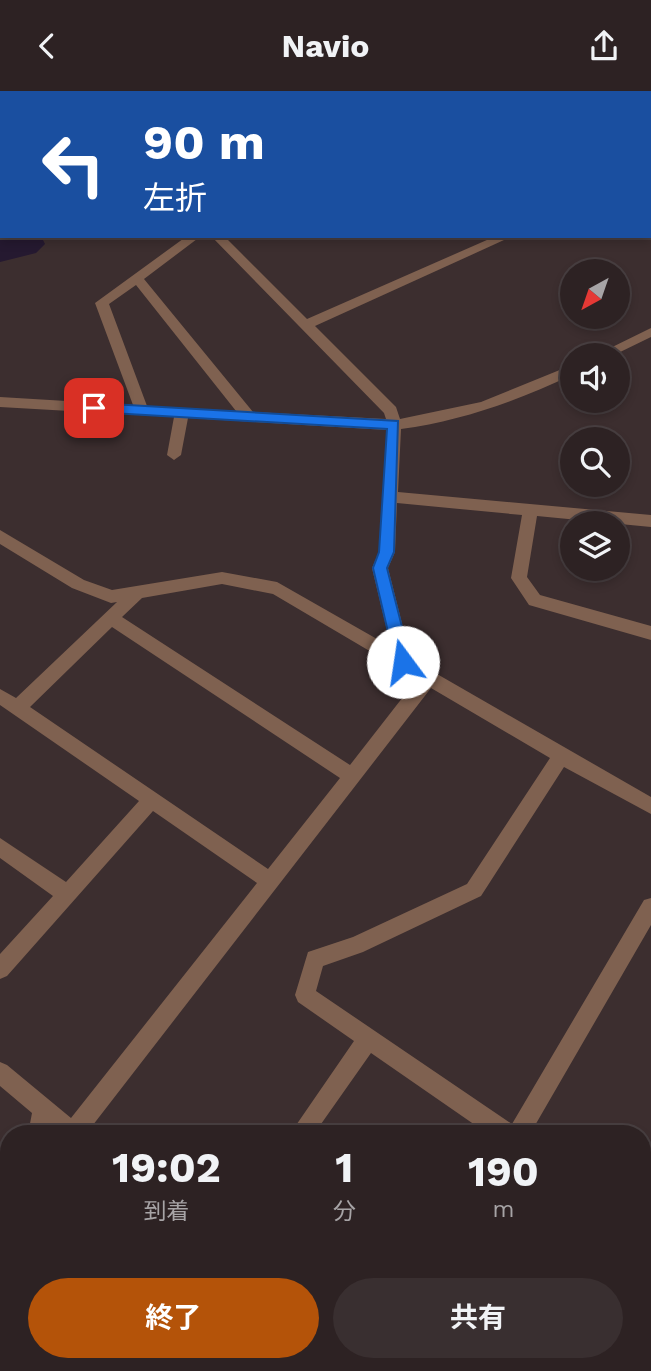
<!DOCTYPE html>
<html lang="ja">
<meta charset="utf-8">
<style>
:root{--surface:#2d2223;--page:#392f30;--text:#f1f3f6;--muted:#a7a4a6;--line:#483f41;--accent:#b45309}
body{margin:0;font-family:"Work Sans","Noto Sans JP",sans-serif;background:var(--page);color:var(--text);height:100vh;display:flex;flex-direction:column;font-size:26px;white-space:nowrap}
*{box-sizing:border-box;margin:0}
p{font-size:23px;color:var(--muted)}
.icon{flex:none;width:38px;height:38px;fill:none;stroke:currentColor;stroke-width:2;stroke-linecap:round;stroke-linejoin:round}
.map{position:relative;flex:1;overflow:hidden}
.panel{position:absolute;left:0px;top:1034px;width:651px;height:247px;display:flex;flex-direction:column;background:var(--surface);border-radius:28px 28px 0 0;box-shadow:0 4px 10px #0003,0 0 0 2px var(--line)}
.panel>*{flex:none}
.guide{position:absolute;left:0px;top:0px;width:651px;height:147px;box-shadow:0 4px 10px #0003,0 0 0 2px var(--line);background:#1a4fa0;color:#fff;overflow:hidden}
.needle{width:46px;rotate:220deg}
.fabs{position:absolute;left:560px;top:168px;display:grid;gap:14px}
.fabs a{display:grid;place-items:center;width:70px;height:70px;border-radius:50%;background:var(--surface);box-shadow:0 4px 10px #0003,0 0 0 2px var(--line);font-size:35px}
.pin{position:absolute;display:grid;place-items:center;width:60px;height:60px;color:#fff;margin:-30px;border-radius:14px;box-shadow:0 4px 10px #0006}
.me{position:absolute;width:77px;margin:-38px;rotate:346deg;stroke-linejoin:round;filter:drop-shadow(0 0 5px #0008)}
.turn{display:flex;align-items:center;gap:24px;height:147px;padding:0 28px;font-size:32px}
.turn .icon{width:91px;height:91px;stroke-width:2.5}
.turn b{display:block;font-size:49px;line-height:60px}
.eta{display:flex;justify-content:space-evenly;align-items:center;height:119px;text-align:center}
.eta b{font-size:42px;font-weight:700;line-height:49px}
.button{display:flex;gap:14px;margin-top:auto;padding:14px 28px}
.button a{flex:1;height:80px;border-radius:42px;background:var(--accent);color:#fff;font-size:28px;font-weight:700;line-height:80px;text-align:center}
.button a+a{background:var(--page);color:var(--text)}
header{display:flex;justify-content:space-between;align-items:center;height:91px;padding:0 28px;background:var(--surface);font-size:32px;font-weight:700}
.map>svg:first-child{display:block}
.water{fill:#251930}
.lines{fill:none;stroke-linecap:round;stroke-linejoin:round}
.minor{fill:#7f6150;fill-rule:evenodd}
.route{fill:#1a73e8;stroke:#114b97;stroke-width:2}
</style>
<header><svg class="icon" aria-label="back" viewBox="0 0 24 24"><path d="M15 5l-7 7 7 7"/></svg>Navio<svg class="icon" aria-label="share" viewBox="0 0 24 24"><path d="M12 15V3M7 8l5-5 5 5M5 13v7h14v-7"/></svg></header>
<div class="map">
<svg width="651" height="1280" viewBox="0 0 651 1280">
<rect width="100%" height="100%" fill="#3c2e2f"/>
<path class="water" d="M0,0h245l3,2h-246v143h39l4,8 -9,9 -36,9z"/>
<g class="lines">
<path class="minor" d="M461,0h13l-14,2z
M510,0h12l1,2h-12z
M651,78v8h-2v-7z
M649,91l2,1v9l-2,-1z
M187,145h14l-57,43 109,133 133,7 -2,-6 -173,-177h13l83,83 189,-83h17l-198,90 81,81 4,12 81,-17 91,-37v10c-55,26 -111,46 -171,54l-3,63 253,23v12l-114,-11 -10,61 13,18 111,31v14l-122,-35 -18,-27 11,-63 -125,-12 -2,49 -7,16 23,91 240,138v17l-87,-47 -83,129 -118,56 -40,14 -7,25 196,133 132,-224 7,-2v27l-121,209h-42l-117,-81 -57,81h-24l64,-93 -56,-39 -3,-7 13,-43 45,-15 114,-53 83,-126 -119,-70 -345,446h-29l-6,-5 -1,5h-22l4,-21 -32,-27v-24l7,3 64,53 186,-235 -104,-72 -146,165 -7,3v-25l53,-58 -53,-38v-20l66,44 73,-81 -139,-96v-16l16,9 101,-96 -6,1 -39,-15 -72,-44v-14l84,50 28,10 110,-18 55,10 114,65 -19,-79 7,-16 8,-122 -199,-12 -7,37 -7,5 -7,-5 7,-38 -174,-10v-10l133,8 -38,-102zM136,194l100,126 -89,-5 -38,-102zM222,493l51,10 144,85 -67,86 -228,-148 20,-19zM112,536l228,151 -72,91 -238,-162z
M651,237v9l-37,18h-18z
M642,1125l9,4v24l-9,-3z
M9,1180v31l-9,5v-32z
M0,1232l9,4v29l-9,-4z
M15,1272h29l3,8h-29z
M340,1272h31l3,8h-31z
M379,1272h25l-3,8h-25z"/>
</g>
<path class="route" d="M94,312l304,18 -4,131 -7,16 24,94 -3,5 -5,1 -8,-6 -22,-94 6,-16 8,-123 -293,-17 -6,-4z"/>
</svg>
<div class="fabs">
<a><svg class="needle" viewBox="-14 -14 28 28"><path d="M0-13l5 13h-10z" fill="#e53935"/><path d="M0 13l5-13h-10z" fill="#a7a4a6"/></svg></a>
<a><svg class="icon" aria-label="sound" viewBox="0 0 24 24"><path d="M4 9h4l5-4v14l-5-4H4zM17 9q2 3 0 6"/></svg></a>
<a><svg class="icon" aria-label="search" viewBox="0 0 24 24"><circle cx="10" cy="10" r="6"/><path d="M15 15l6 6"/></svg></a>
<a><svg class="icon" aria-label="layers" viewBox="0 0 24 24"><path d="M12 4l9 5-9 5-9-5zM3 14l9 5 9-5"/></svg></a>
</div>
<div class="pin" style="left:94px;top:317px;background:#d93025"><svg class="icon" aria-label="arrive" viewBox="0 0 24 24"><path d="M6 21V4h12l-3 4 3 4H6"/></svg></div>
<svg class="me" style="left:403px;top:571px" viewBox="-20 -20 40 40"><circle r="19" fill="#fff"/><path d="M0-13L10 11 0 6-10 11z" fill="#1a73e8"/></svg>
<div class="guide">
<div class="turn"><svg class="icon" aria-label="left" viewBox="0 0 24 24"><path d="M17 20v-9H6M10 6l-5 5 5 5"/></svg><div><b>90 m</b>左折</div></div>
</div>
<section class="panel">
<div class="eta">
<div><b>19:02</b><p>到着</p></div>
<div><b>1</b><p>分</p></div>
<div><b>190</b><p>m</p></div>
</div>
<div class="button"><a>終了</a><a>共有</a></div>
</section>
</div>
